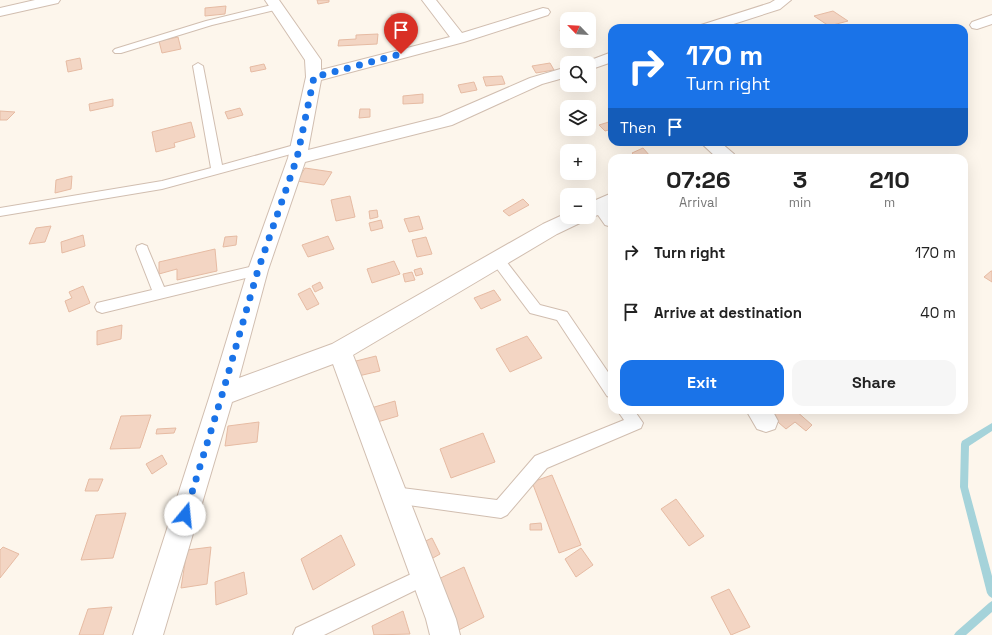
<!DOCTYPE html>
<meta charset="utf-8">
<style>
:root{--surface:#fff;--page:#f6f6f6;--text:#222;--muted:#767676;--accent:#1a73e8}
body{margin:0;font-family:"Space Grotesk",sans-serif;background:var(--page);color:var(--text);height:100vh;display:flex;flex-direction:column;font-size:15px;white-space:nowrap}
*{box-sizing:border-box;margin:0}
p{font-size:13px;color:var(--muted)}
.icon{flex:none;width:22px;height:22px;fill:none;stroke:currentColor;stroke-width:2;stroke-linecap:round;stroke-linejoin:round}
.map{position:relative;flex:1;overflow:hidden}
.drawer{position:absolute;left:608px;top:154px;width:360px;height:260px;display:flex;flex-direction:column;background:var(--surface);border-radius:12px;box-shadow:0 4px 16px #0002}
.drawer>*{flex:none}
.guide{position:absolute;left:608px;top:24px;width:360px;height:122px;border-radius:12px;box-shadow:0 4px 16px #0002;background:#1a73e8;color:#fff;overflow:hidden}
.needle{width:26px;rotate:295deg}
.buttons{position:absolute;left:560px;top:12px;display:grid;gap:8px}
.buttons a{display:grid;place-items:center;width:36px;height:36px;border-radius:8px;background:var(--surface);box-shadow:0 4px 16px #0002;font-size:20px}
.pin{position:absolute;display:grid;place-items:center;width:34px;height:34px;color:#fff;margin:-41px -17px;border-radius:50% 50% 50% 0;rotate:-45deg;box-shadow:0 0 4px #0007}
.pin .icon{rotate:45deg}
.me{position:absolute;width:44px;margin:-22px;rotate:17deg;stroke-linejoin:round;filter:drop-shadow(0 0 3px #0008)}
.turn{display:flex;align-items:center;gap:14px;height:84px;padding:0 12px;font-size:18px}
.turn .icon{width:52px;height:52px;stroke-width:2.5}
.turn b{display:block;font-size:28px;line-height:34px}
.then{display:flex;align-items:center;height:38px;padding:0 12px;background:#0003;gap:8px;font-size:15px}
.eta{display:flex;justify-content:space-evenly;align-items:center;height:68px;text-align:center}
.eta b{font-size:24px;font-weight:700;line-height:28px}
.action{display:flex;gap:8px;margin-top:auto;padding:8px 12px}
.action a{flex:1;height:46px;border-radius:12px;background:var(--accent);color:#fff;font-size:16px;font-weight:700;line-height:46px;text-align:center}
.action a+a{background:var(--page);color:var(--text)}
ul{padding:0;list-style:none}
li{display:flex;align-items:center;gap:12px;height:60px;padding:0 12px}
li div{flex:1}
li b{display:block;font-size:15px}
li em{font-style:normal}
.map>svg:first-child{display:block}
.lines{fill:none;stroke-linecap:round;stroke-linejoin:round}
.stream{fill:#a5d3da;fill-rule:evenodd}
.building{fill:#f3d5c3;stroke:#e6bba3}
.lane-casing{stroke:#d1beb0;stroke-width:2}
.street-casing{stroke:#d1beb0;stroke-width:2}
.lane{fill:#fff;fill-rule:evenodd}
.street{fill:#fff;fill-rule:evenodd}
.route{stroke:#1a73e8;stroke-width:7;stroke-dasharray:0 12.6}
</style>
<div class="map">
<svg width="992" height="635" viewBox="0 0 992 635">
<rect width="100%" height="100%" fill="#fdf6ec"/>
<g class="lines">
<path class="stream" d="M992,423v8l-23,15 -1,41 24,89v22l-3,-2 -2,-3 -27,-106 1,-43 1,-3z
M992,601v11l-26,23h-12l2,-3 33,-29z"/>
</g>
<path class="building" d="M317,0h12v2l-11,2z
M226,6l-1,8 -20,2v-8z
M833,11l15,10 -19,5 -15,-10z
M401,14l2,9h-11l-1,-8z
M567,29v12l-7,-11z
M378,34l-1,10 -39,2 1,-6 17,-1v-4z
M178,37l3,12 -19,4 -3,-12z
M80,58l2,11 -14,3 -2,-11z
M550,63l4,7 -18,3 -4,-7z
M264,64l2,5 -15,3 -1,-5z
M502,76l3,8 -19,2 -3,-9z
M474,82l3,8 -16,3 -3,-8z
M423,94v9l-20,1v-8z
M113,99v7l-23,5 -1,-7z
M240,108l3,7 -15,4 -3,-7z
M360,109h10v8l-11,1z
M0,111l15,1 -8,8h-7z
M612,121v8l-7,2 -6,-6z
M191,122l4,15 -21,6 1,4 -19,5 -4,-20z
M643,148l7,8 -6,2h-7l-5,-5z
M305,168l27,4 -8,13 -27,-4z
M72,176l-1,13 -16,4 1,-13z
M350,196l5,21 -19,4 -5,-21z
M523,199l6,6 -20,11 -6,-5z
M377,210l1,7 -8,2 -1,-8z
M419,216l4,13 -14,3 -5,-13z
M381,220l2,8 -12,3 -2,-8z
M51,226l-6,16 -16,2 7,-16z
M83,235l2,11 -23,7 -1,-11z
M237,236l-1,9 -13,2 2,-10z
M328,236l6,13 -26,8 -6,-12z
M426,237l6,17 -15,3 -5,-17z
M215,249l2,22 -40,9v-11l-18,5v-12z
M394,261l6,13 -28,9 -5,-14z
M421,268l2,6 -7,2 -2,-6z
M991,271h1v11l-8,-5z
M412,272l3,8 -10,2 -2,-8z
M320,282l3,6 -8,4 -3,-6z
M83,286l7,17 -21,9 -4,-11 7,-3 -3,-6z
M310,288l9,16 -12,6 -9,-16z
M494,290l7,10 -20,9 -7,-11z
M122,325l-1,14 -24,6v-14z
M527,336l15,22 -32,14 -14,-23z
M376,356l4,15 -26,6 -2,-15z
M395,401l3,15 -24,7 -3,-15z
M764,410h31l17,15 -6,6 -11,-9 -9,7z
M151,415l-11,33 -30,1 11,-33z
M259,422l-2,20 -32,4 3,-20z
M176,428l-2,5 -18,1 1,-5z
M483,433l12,29 -44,16 -11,-29z
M162,455l5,9 -15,10 -6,-10z
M552,475l29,70 -22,8 -27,-71z
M89,479h14l-5,12h-13z
M676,499l28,37 -15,10 -28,-37z
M126,513l-13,45 -32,2 15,-45z
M541,523l1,7h-12v-6z
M341,535l14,30 -42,25 -12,-31z
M432,538l8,16 -14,8 -9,-17z
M3,547l16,7 -19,24v-28z
M211,547l-4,37 -26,4 6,-38z
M581,548l12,17 -17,12 -11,-18z
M464,567l20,50 -33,17 -19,-52z
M244,572l3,22 -31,11 -1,-23z
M729,589l21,38 -19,8 -20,-38z
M112,607l-9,28h-24l9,-26z
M403,611l7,23 -36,1 -2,-9z"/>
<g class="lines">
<g class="lane-casing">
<path id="lane" d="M276,4l3,1 1,2 -1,2 -67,16 -91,28h-6l-2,-2 2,-2 91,-28z
M198,63l5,3 19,99 76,-21 4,1 2,3 -2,3 -140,38 -162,27v-8l162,-27 49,-13 -18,-102z
M142,244l5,2 1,3 16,38 94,-22 5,1 2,4 -2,4 -5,1 -156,38 -5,-2 -2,-4 2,-4 55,-13 -16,-41 1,-3z
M497,254l5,2 38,49 27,7 45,66v20l-5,-2 -50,-76 -27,-7 -38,-51 -2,-3 2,-3z
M617,410h17l9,13 -2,5 -94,40 -40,47 -6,3 -107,-15 -6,-2 -2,-6 2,-6 6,-2 103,13 38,-44 89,-36z
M424,568l6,3 3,6 -3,6 -106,52h-31l3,-7z"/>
</g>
<g class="street-casing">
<path id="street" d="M35,0h25l-2,3 -58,13v-8z
M265,0h14l42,60v10l129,-33 -28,-37h14l26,33 81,-25 5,1 2,3 -2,3 -84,27 -143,38 -13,70 132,-33 90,-39 37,-11v10l-25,7 -90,41 -147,37 -37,108 -29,108 93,-34 211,-120 24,-11v4h18l-3,5 -25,12 -204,121 103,264 4,16h-30l-4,-16 -93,-255 -101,38 -69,233h-30l77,-240 38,-125 40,-112 18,-81 -1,-17z
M775,0h16l-11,9 -59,19h-22l2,-3 69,-22z
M992,15v9l-15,5 -5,-1 -2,-3 2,-3z
M612,52v10l-23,8v-7h-6z
M700,142h20l14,12 3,4h-20z
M612,193v34l-7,-2 -7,-10 -9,3 -3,-1h3v-14z
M746,410h26l6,11 -3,8 -9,3 -9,-3z"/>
</g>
<use href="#lane" class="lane"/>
<use href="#street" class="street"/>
</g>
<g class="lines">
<path class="route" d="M185,515l37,-120 36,-125 39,-112 17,-81 87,-23"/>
</g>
</svg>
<div class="buttons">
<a><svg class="needle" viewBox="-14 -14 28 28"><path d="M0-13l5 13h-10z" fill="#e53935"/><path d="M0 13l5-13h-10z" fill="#767676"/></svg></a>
<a><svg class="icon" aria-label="search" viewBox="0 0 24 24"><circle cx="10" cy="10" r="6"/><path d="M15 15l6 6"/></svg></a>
<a><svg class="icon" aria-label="layers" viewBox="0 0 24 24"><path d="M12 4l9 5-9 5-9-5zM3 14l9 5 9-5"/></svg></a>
<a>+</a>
<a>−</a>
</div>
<div class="pin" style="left:401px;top:54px;background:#d93025"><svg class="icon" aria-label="arrive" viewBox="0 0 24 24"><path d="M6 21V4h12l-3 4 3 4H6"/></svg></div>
<svg class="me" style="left:185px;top:515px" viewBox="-20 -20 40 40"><circle r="19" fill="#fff"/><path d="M0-13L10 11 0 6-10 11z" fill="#1a73e8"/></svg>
<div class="guide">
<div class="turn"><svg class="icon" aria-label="right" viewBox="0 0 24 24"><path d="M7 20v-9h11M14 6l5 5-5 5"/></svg><div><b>170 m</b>Turn right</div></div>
<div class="then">Then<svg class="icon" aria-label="arrive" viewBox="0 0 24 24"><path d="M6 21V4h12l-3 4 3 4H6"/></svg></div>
</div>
<section class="drawer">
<div class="eta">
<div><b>07:26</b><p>Arrival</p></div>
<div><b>3</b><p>min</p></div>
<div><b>210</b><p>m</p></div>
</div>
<ul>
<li><svg class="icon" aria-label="right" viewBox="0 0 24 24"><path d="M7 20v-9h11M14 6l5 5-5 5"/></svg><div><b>Turn right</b></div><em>170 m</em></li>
<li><svg class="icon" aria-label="arrive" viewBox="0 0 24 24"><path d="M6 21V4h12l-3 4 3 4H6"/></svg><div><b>Arrive at destination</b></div><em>40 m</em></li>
</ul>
<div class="action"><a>Exit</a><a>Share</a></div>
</section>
</div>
